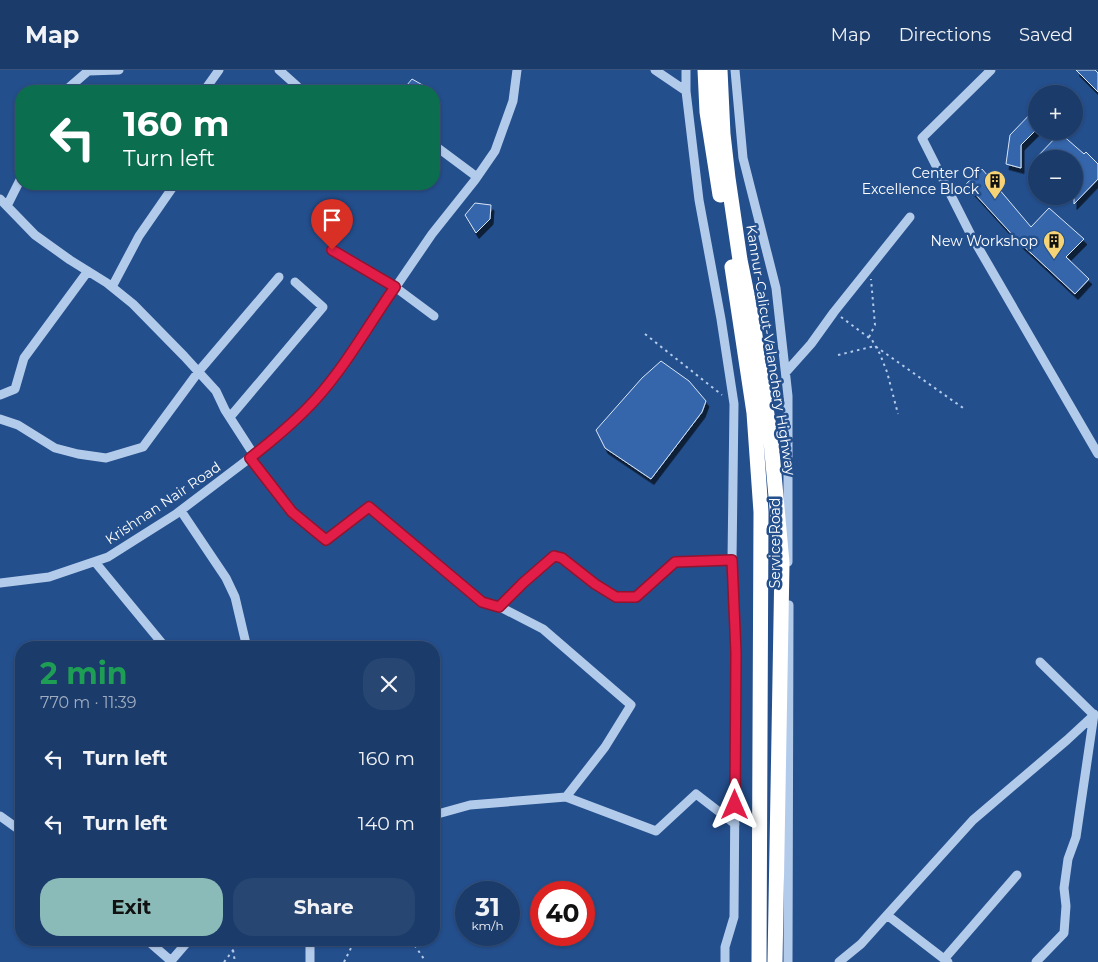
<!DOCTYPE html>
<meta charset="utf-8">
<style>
:root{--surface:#1b3b6a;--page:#284672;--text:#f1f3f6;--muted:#a0adc1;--line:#39557e;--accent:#8bbbb9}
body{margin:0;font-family:Montserrat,sans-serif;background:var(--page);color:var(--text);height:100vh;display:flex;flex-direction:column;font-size:19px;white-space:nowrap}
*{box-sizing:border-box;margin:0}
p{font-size:16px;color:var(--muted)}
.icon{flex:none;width:28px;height:28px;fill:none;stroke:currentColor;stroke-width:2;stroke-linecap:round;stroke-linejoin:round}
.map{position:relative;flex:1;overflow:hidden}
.drawer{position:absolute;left:15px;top:571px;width:425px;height:305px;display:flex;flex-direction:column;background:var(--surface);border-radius:20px;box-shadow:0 1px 4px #0004,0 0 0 1px var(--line)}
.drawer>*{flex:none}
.guide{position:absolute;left:15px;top:15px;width:425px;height:105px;border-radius:20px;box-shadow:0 1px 4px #0004,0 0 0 1px var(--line);background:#0b6e4f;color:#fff;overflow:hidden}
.tools{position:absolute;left:1028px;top:15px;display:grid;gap:10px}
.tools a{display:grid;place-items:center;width:55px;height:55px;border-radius:50%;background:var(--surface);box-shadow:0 1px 4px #0004,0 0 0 1px var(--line);font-size:25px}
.speed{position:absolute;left:455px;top:811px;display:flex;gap:10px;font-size:25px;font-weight:700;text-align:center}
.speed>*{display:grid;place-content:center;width:65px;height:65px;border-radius:50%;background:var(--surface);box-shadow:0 1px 4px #0004,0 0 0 1px var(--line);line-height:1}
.speed small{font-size:12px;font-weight:400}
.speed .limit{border:8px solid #d22;background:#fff;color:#111}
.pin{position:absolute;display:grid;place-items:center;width:42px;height:42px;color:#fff;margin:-51px -21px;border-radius:50% 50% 50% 0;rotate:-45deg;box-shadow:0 0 5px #0007}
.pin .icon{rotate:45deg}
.me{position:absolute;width:55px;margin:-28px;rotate:0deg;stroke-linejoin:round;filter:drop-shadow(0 0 4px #0008)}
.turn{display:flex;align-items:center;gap:18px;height:105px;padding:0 25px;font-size:22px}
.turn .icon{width:65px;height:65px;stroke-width:2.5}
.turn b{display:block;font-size:35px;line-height:42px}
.round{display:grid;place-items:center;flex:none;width:52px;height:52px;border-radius:20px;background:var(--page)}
.headline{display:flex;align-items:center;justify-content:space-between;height:85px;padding:0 25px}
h1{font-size:30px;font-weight:700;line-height:38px;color:#1e9e55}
.primary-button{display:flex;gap:10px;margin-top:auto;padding:10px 25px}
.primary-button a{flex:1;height:58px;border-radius:20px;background:var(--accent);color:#111;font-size:20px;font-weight:700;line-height:58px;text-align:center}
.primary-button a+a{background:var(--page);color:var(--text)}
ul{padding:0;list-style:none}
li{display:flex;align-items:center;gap:15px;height:65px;padding:0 25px}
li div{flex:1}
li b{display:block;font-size:19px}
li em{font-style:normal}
header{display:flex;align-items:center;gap:30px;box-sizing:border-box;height:70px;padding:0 25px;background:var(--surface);border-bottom:1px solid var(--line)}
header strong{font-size:24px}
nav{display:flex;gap:28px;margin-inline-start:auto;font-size:18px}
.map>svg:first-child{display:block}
.building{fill:#3465aa;stroke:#d8e6f8;filter:url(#shadow)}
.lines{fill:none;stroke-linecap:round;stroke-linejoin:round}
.path{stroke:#b3cbeb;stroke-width:2;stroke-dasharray:2.5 4;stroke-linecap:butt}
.minor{stroke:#b3cbeb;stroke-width:9}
.highway{stroke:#fff;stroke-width:15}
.route-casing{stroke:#92132f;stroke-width:12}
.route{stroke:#e11d48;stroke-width:9}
.labels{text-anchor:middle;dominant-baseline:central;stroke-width:5;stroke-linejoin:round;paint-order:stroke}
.poi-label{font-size:14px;fill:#fff;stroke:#244f8d;text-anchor:end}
.street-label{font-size:14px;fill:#fff;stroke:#244f8d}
</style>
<header>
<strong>Map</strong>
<nav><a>Map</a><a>Directions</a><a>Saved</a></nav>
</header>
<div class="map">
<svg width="1098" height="892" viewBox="0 0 1098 892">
<defs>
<filter id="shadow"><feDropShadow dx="3" dy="5.5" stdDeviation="0" flood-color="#0009"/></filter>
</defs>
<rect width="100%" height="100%" fill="#244f8d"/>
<path class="building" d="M1076,0h19l3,3v19z
M412,9l21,12h-31z
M1036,38v22l-15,15v23l-15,-4 4,-29z
M1060,63l24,21 2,-2 12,12v15l-24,25v-45h-39z
M982,99l49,58 18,-19 35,31 -18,18 23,22 -14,15 -57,-53 -52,-57z
M475,133l16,2 -1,14 -14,14 -11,-18z
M661,291l28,20 17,20 -4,11 -51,67 -46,-31 -9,-18 46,-52z"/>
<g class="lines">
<path class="path" d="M841,247l31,23 8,14 7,18 11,42
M645,264l77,61
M869,267l6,-12 -4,-46
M838,285l37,-9 91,64
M411,870l13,19
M233,880l2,12
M224,892l17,-22
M344,892l11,-22"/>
<path class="minor" d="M279,0l18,16 -4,5
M655,0l31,21
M686,0v21l13,109 22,119 13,85 -2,156 4,93 -2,264 -9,30v15
M735,0l8,88 33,130 12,108v166
M991,0l-69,68 49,97 127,219
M65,21l23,-20 31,-1
M204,21l15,-21
M434,75l43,32
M0,129l35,36 35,25 37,23 26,21 51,52 32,35 9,19 29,45
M7,136l14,-28
M331,180l64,37 39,29
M112,217l27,-51 36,-52
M786,302l25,-28 23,-32 76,-95
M0,325l15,-6 9,-31 64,-87
M230,347l93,-110 -28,-25
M0,349l18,6 37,23 23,6 28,4 37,-11 56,-76 80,-94
M250,388l42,54 34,28 43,-33 113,95 22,7 39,20 88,76 -26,42 -39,50 90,34 40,-37 39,30
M181,441l45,67 9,19 12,51
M95,492l71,86
M0,513l49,-6 59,-20 68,-43 87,-66 31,-26 23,-23 24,-32 91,-133 43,-54 20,-29 18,-50 4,-31
M499,537l24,-24 31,-27 8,2 33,26 21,13h20l39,-35 57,-2
M434,745l36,-10 96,-8
M0,746l21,15
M147,870l24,21 -1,1
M945,888l72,-83
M171,891l18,-21
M310,892v-22
M788,892l1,-357
M839,892l22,-18 26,-29
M948,892l-61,-47 86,-95 94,-80 27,-25 -54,-53
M1036,892l28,-29 2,-27 -2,-18 4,-29 8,-22 18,-123"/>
<path class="highway" d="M705,0l2,42 13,83
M720,0l3,64 5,44 12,82 14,69 17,112 11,122 -7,399
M732,197l22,146 7,99 -2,450"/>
</g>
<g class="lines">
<g class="route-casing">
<path id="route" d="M332,180l63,37c-26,37 -49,79 -80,113 -19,21 -42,40 -65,58l42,54 34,28 43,-33 113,95 17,5 24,-24 31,-27 8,2 33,26 21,13h20l39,-35 57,-2 4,93 -1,152"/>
</g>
<use href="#route" class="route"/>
</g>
<defs>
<g id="building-pin" transform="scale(1.125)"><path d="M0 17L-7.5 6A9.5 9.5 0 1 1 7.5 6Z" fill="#f6d476" stroke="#244f8d"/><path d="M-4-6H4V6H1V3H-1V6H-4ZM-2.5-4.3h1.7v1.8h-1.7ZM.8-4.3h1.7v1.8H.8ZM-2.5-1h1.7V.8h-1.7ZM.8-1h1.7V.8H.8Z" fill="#111"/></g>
</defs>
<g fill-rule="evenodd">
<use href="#building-pin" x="995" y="111"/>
<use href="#building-pin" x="1054" y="171"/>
</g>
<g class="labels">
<g class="poi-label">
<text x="979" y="103">Center Of<tspan x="979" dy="16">Excellence Block</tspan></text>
<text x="1038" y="171">New Workshop</text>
</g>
<g class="street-label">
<text transform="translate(771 280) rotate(81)">Kannur-Calicut-Valanchery Highway</text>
<text transform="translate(163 433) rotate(-34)">Krishnan Nair Road</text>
<text transform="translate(775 473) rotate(-90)">Service Road</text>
</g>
</g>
</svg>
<div class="tools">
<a>+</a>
<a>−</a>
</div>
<div class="speed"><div>31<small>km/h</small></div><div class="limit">40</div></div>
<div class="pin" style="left:332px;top:180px;background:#d93025"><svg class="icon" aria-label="arrive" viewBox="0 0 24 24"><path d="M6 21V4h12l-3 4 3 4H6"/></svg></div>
<svg class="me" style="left:735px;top:735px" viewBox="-20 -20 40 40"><path d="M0-17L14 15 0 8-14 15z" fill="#e11d48" stroke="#fff" stroke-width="4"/></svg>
<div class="guide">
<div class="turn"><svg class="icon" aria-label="left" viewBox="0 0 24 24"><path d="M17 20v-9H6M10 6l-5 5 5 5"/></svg><div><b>160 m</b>Turn left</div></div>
</div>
<section class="drawer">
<div class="headline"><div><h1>2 min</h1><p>770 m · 11:39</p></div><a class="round"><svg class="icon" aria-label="close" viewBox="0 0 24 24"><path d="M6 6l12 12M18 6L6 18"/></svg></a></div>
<ul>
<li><svg class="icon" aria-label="left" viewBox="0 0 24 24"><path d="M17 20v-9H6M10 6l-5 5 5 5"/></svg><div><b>Turn left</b></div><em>160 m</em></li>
<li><svg class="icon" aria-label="left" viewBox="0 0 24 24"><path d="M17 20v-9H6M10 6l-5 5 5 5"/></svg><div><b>Turn left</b></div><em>140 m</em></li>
</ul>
<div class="primary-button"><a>Exit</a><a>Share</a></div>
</section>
</div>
